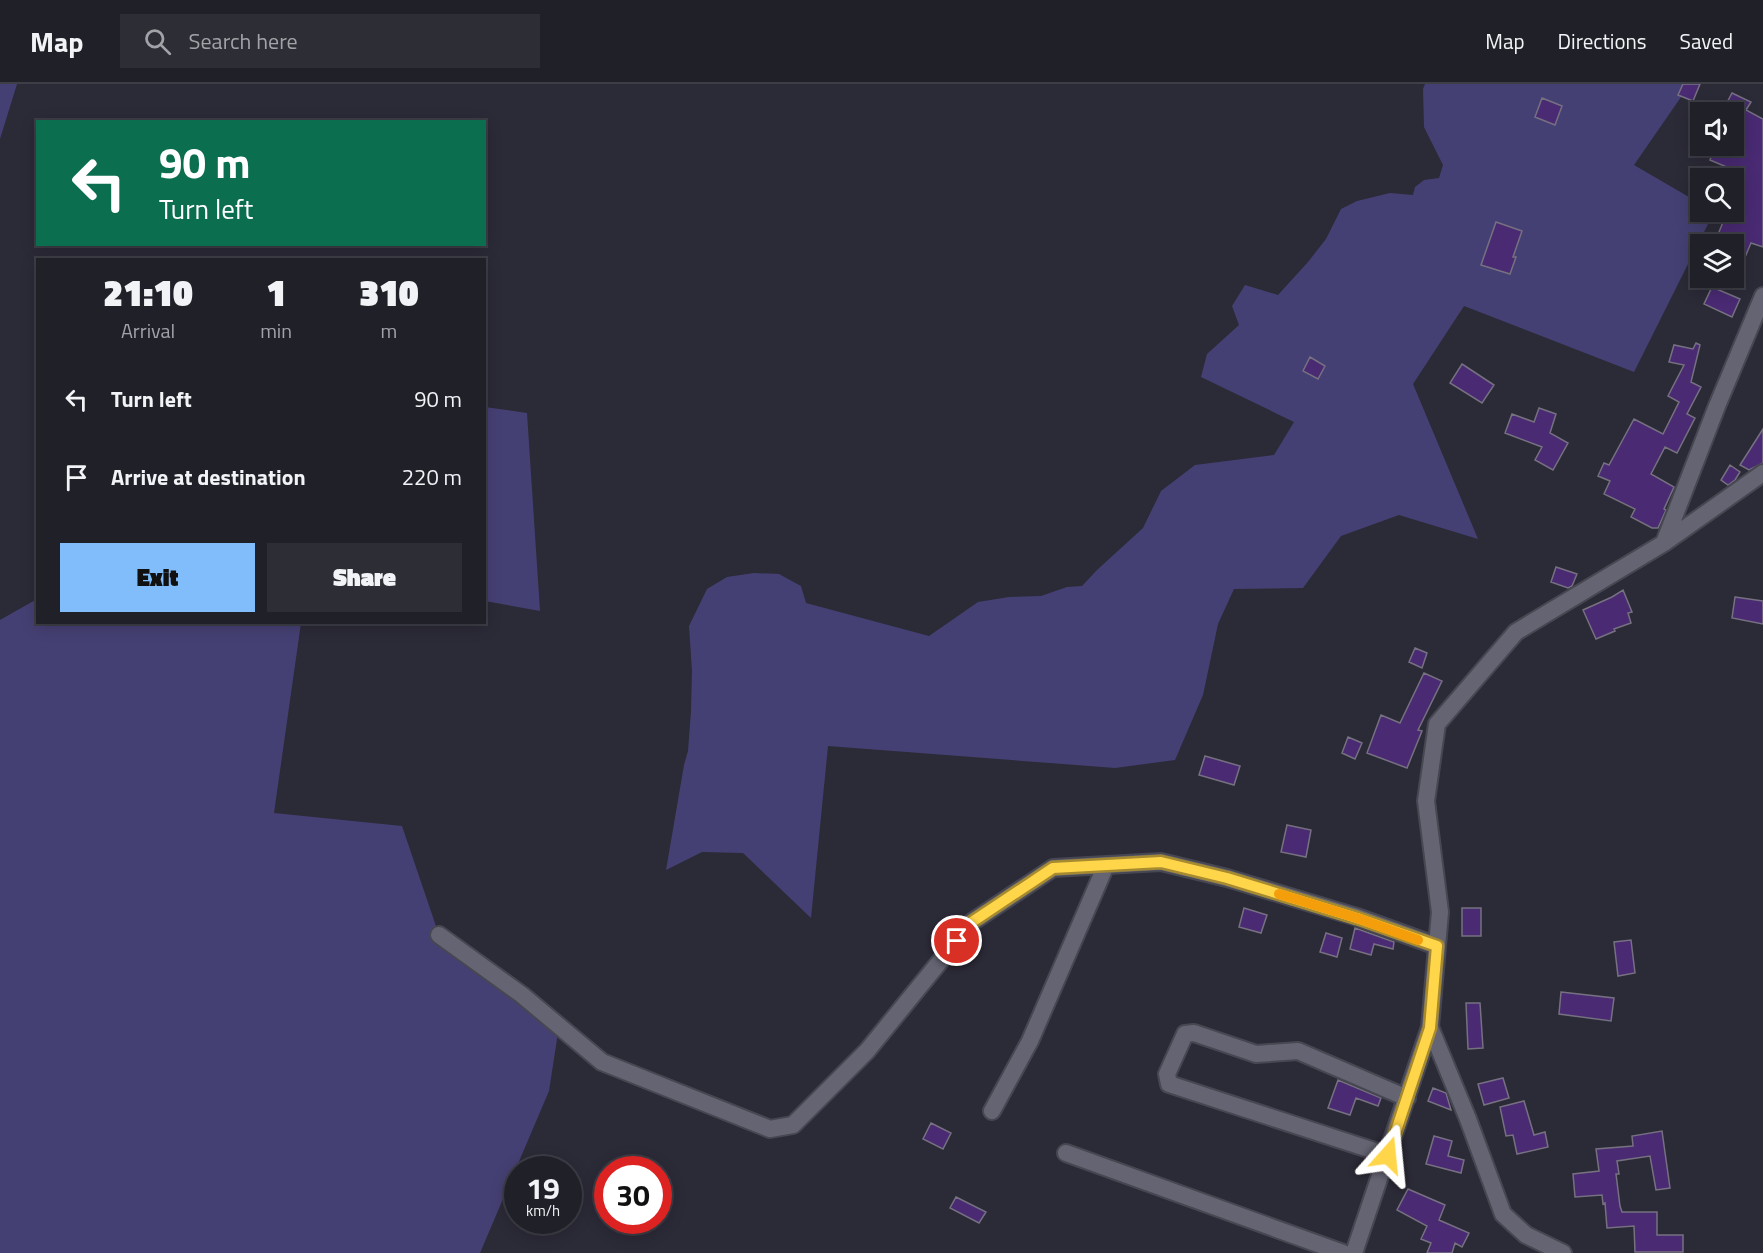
<!DOCTYPE html>
<style>
:root{--surface:#202029;--page:#2d2d35;--text:#f1f3f6;--muted:#a2a3a8;--line:#3d3e46;--accent:#80bdfa}
body{margin:0;font-family:"Titillium Web",sans-serif;background:var(--page);color:var(--text);height:100vh;display:flex;flex-direction:column;font-size:22px;white-space:nowrap}
*{box-sizing:border-box;margin:0}
p{font-size:20px;color:var(--muted)}
.icon{flex:none;width:33px;height:33px;fill:none;stroke:currentColor;stroke-width:2;stroke-linecap:round;stroke-linejoin:round}
.map{position:relative;flex:1;overflow:hidden}
.drawer{position:absolute;left:36px;top:174px;width:450px;height:366px;display:flex;flex-direction:column;background:var(--surface);border-radius:0px;box-shadow:0 3px 15px #0003,0 0 0 2px var(--line)}
.drawer>*{flex:none}
.hud{position:absolute;left:36px;top:36px;width:450px;height:126px;border-radius:0px;box-shadow:0 3px 15px #0003,0 0 0 2px var(--line);background:#0b6e4f;color:#fff;overflow:hidden}
.controls{position:absolute;left:1690px;top:18px;display:grid;gap:12px}
.controls a{display:grid;place-items:center;width:54px;height:54px;border-radius:0px;background:var(--surface);box-shadow:0 3px 15px #0003,0 0 0 2px var(--line);font-size:30px}
.speed{position:absolute;left:504px;top:1072px;display:flex;gap:12px;font-size:30px;font-weight:700;text-align:center}
.speed>*{display:grid;place-content:center;width:78px;height:78px;border-radius:50%;background:var(--surface);box-shadow:0 3px 15px #0003,0 0 0 2px var(--line);line-height:1}
.speed small{font-size:15px;font-weight:400}
.speed .limit{border:9px solid #d22;background:#fff;color:#111}
.pin{position:absolute;display:grid;place-items:center;width:51px;height:51px;color:#fff;margin:-26px;border:3px solid #fff;border-radius:50%;box-shadow:0 2px 6px #0007}
.me{position:absolute;width:66px;margin:-33px;rotate:18deg;stroke-linejoin:round;filter:drop-shadow(0 0 4px #0008)}
.turn{display:flex;align-items:center;gap:21px;height:126px;padding:0 24px;font-size:27px}
.turn .icon{width:78px;height:78px;stroke-width:2.5}
.turn b{display:block;font-size:42px;line-height:51px}
.eta{display:flex;justify-content:space-evenly;align-items:center;height:102px;text-align:center}
.eta b{font-size:36px;font-weight:800;line-height:42px}
.action{display:flex;gap:12px;margin-top:auto;padding:12px 24px}
.action a{flex:1;height:69px;border-radius:0px;background:var(--accent);color:#111;font-size:24px;font-weight:800;line-height:69px;text-align:center}
.action a+a{background:var(--page);color:var(--text)}
ul{padding:0;list-style:none}
li{display:flex;align-items:center;gap:18px;height:78px;padding:0 24px}
li div{flex:1}
li b{display:block;font-size:22px}
li em{font-style:normal}
header{display:flex;align-items:center;gap:36px;box-sizing:border-box;height:84px;padding:0 30px;background:var(--surface);border-bottom:2px solid var(--line)}
header strong{font-size:28px}
nav{display:flex;gap:33px;margin-inline-start:auto;font-size:21px}
.search{width:420px;height:54px;background:var(--page);display:flex;align-items:center;gap:15px;box-sizing:border-box;padding:0 21px;border-radius:0px;color:var(--muted);font-size:22px}
.map>svg:first-child{display:block}
.green{fill:#454073}
.building{fill:#492a73;stroke:#767180;stroke-width:1.5}
.lines{fill:none;stroke-linecap:round;stroke-linejoin:round}
.minor-casing{stroke:#474752;stroke-width:20}
.minor{stroke:#656473;stroke-width:16}
.route-casing{stroke:#a68a30;stroke-width:15}
.route{stroke:#ffd54a;stroke-width:10}
.slow{stroke:#f59e0b;stroke-width:10}
</style>
<header>
<strong>Map</strong>
<div class="search"><svg class="icon" aria-label="search" viewBox="0 0 24 24"><circle cx="10" cy="10" r="6"/><path d="M15 15l6 6"/></svg>Search here</div>
<nav><a>Map</a><a>Directions</a><a>Saved</a></nav>
</header>
<div class="map">
<svg width="1763" height="1169" viewBox="0 0 1763 1169">
<rect width="100%" height="100%" fill="#2b2a37"/>
<path class="green" d="M0,0h17l-17,55z
M1425,0h265l-56,81 67,39v8h13l-80,160 -170,-66 -51,78 65,155 -79,-24 -58,21 -38,52 -69,1 -16,35 -15,71 -28,65 -60,8 -287,-22 -17,172 -68,-65 -41,-1 -36,18 18,-105 4,-14 3,-40 1,-40 -3,-45 18,-37 20,-12 27,-4 25,1 22,12 5,17 123,33 49,-34 31,-5 32,-1 26,-9 15,-1 15,-16 46,-42 18,-37 34,-26 79,-10 20,-33 -93,-45 6,-23 32,-29 -7,-19 13,-21 33,10 30,-33 18,-23 15,-30 16,-8 33,-8 23,2 2,-8 9,-7 15,-2 4,-13 -19,-38 -1,-38z
M485,323l42,6 13,198 -55,-10z
M37,515l1,23 263,1 -27,190 128,13 37,109 120,91 -10,65 -69,162h-480v-633z"/>
<path class="building" d="M1683,0h17l-7,17 -15,-6z
M1732,9l19,9 -5,8 17,9v128l-12,-4 -17,40v-39l-17,-7 10,-25h7v-42l-24,-10 5,-14h19v-34h-12z
M1542,14l20,8 -7,19 -20,-8z
M1496,138l26,9 -9,26h3l-6,17 -29,-9z
M1712,203l28,12 -8,18 -28,-13z
M1696,259l4,2 -9,37 10,5 -14,27 8,4 -18,35 -12,-6 -14,27 23,13 -10,22 2,1 -8,18h-6l-21,-11 4,-8 -31,-15 6,-13 -12,-5 6,-13 5,2 25,-46 29,15 16,-32 -11,-6 16,-31 -15,-3 5,-17 19,4z
M1310,273l15,9 -7,13 -15,-8z
M1462,280l32,21 -12,18 -32,-20z
M1539,324l17,6 -6,19 18,10 -15,27 -18,-10 7,-13 -37,-14 7,-19 22,8z
M1763,345v34l-14,7 -9,-5z
M1730,381l10,7 -5,8 -7,5 -7,-5z
M1556,483l21,7 -5,12 -4,2 -17,-6z
M1623,506l9,22 -4,1 3,10 -17,6 1,2 -19,8 -13,-29 29,-13z
M1735,513l28,4v23l-31,-6z
M1415,564l12,5 -5,15 -13,-6z
M1424,589l18,8 -24,49 4,1 -15,37 -40,-15 14,-38 19,8z
M1348,653l14,6 -7,16 -13,-6z
M1205,672l35,10 -6,19 -35,-10z
M1287,741l24,5 -5,27 -25,-5z
M1244,824l23,7 -6,18 -22,-6z
M1462,824h19v28h-19z
M1355,844l39,14 -1,7 -19,-5 -3,11 -21,-6z
M1326,849l16,5 -5,19 -17,-5z
M1631,856l4,33 -17,3 -4,-34z
M1561,908l53,6 -3,23 -52,-7z
M1466,919h14l3,45 -15,1z
M1503,994l6,20 -25,7 -6,-21z
M1338,996l43,18 -3,8 -22,-8 -6,17 -22,-7z
M1433,1004l13,5 5,17 -23,-9z
M1524,1017l10,34 11,-3 3,15 -31,7 -4,-19 -7,1 -6,-29z
M931,1039l20,10 -8,16 -20,-10z
M1662,1047l8,57 -14,2 -6,-34 -33,5 2,13h-3l4,32 2,6h35v23h26v17h-48l-1,-26 -27,2 -2,-25 -2,1 -1,-9 -27,2 -2,-23 26,-3 -3,-22 37,-3 -1,-10z
M1434,1052l18,5 -4,15 16,4 -3,13 -35,-9z
M1408,1105l37,16 -6,15 30,13 -7,14 -7,-4 -3,10h-25l4,-10 -10,-4 6,-13 -30,-16z
M956,1113l30,15 -7,11 -29,-15z"/>
<g class="lines">
<g class="minor-casing">
<path id="minor" d="M1664,459l53,-137 46,-110
M439,851l83,60 80,67 168,67 23,-4 74,-74 105,-129 81,-54 108,-6 66,16 130,39 80,29
M1430,943l38,92 35,95 23,21 37,18
M992,1027l38,-70 76,-176
M1066,1069l277,100
M1387,1071l-218,-71 -2,-10 18,-40 9,-1 62,21 42,-3 109,47
M1354,1169l76,-226 10,-115 -14,-111 11,-77 79,-92 148,-89 99,-70"/>
</g>
<use href="#minor" class="minor"/>
</g>
<g class="lines">
<g class="route-casing">
<path id="route" d="M957,857l15,-19 81,-54 108,-6 66,16 130,40 80,28 -7,82 -42,127"/>
</g>
<use href="#route" class="route"/>
<path class="slow" d="M1279,810l78,24 61,22"/>
</g>
</svg>
<div class="controls">
<a><svg class="icon" aria-label="sound" viewBox="0 0 24 24"><path d="M4 9h4l5-4v14l-5-4H4zM17 9q2 3 0 6"/></svg></a>
<a><svg class="icon" aria-label="search" viewBox="0 0 24 24"><circle cx="10" cy="10" r="6"/><path d="M15 15l6 6"/></svg></a>
<a><svg class="icon" aria-label="layers" viewBox="0 0 24 24"><path d="M12 4l9 5-9 5-9-5zM3 14l9 5 9-5"/></svg></a>
</div>
<div class="speed"><div>19<small>km/h</small></div><div class="limit">30</div></div>
<div class="pin" style="left:957px;top:857px;background:#d93025"><svg class="icon" aria-label="arrive" viewBox="0 0 24 24"><path d="M6 21V4h12l-3 4 3 4H6"/></svg></div>
<svg class="me" style="left:1388px;top:1071px" viewBox="-20 -20 40 40"><path d="M0-17L14 15 0 8-14 15z" fill="#ffd54a" stroke="#fff" stroke-width="4"/></svg>
<div class="hud">
<div class="turn"><svg class="icon" aria-label="left" viewBox="0 0 24 24"><path d="M17 20v-9H6M10 6l-5 5 5 5"/></svg><div><b>90 m</b>Turn left</div></div>
</div>
<section class="drawer">
<div class="eta">
<div><b>21:10</b><p>Arrival</p></div>
<div><b>1</b><p>min</p></div>
<div><b>310</b><p>m</p></div>
</div>
<ul>
<li><svg class="icon" aria-label="left" viewBox="0 0 24 24"><path d="M17 20v-9H6M10 6l-5 5 5 5"/></svg><div><b>Turn left</b></div><em>90 m</em></li>
<li><svg class="icon" aria-label="arrive" viewBox="0 0 24 24"><path d="M6 21V4h12l-3 4 3 4H6"/></svg><div><b>Arrive at destination</b></div><em>220 m</em></li>
</ul>
<div class="action"><a>Exit</a><a>Share</a></div>
</section>
</div>
